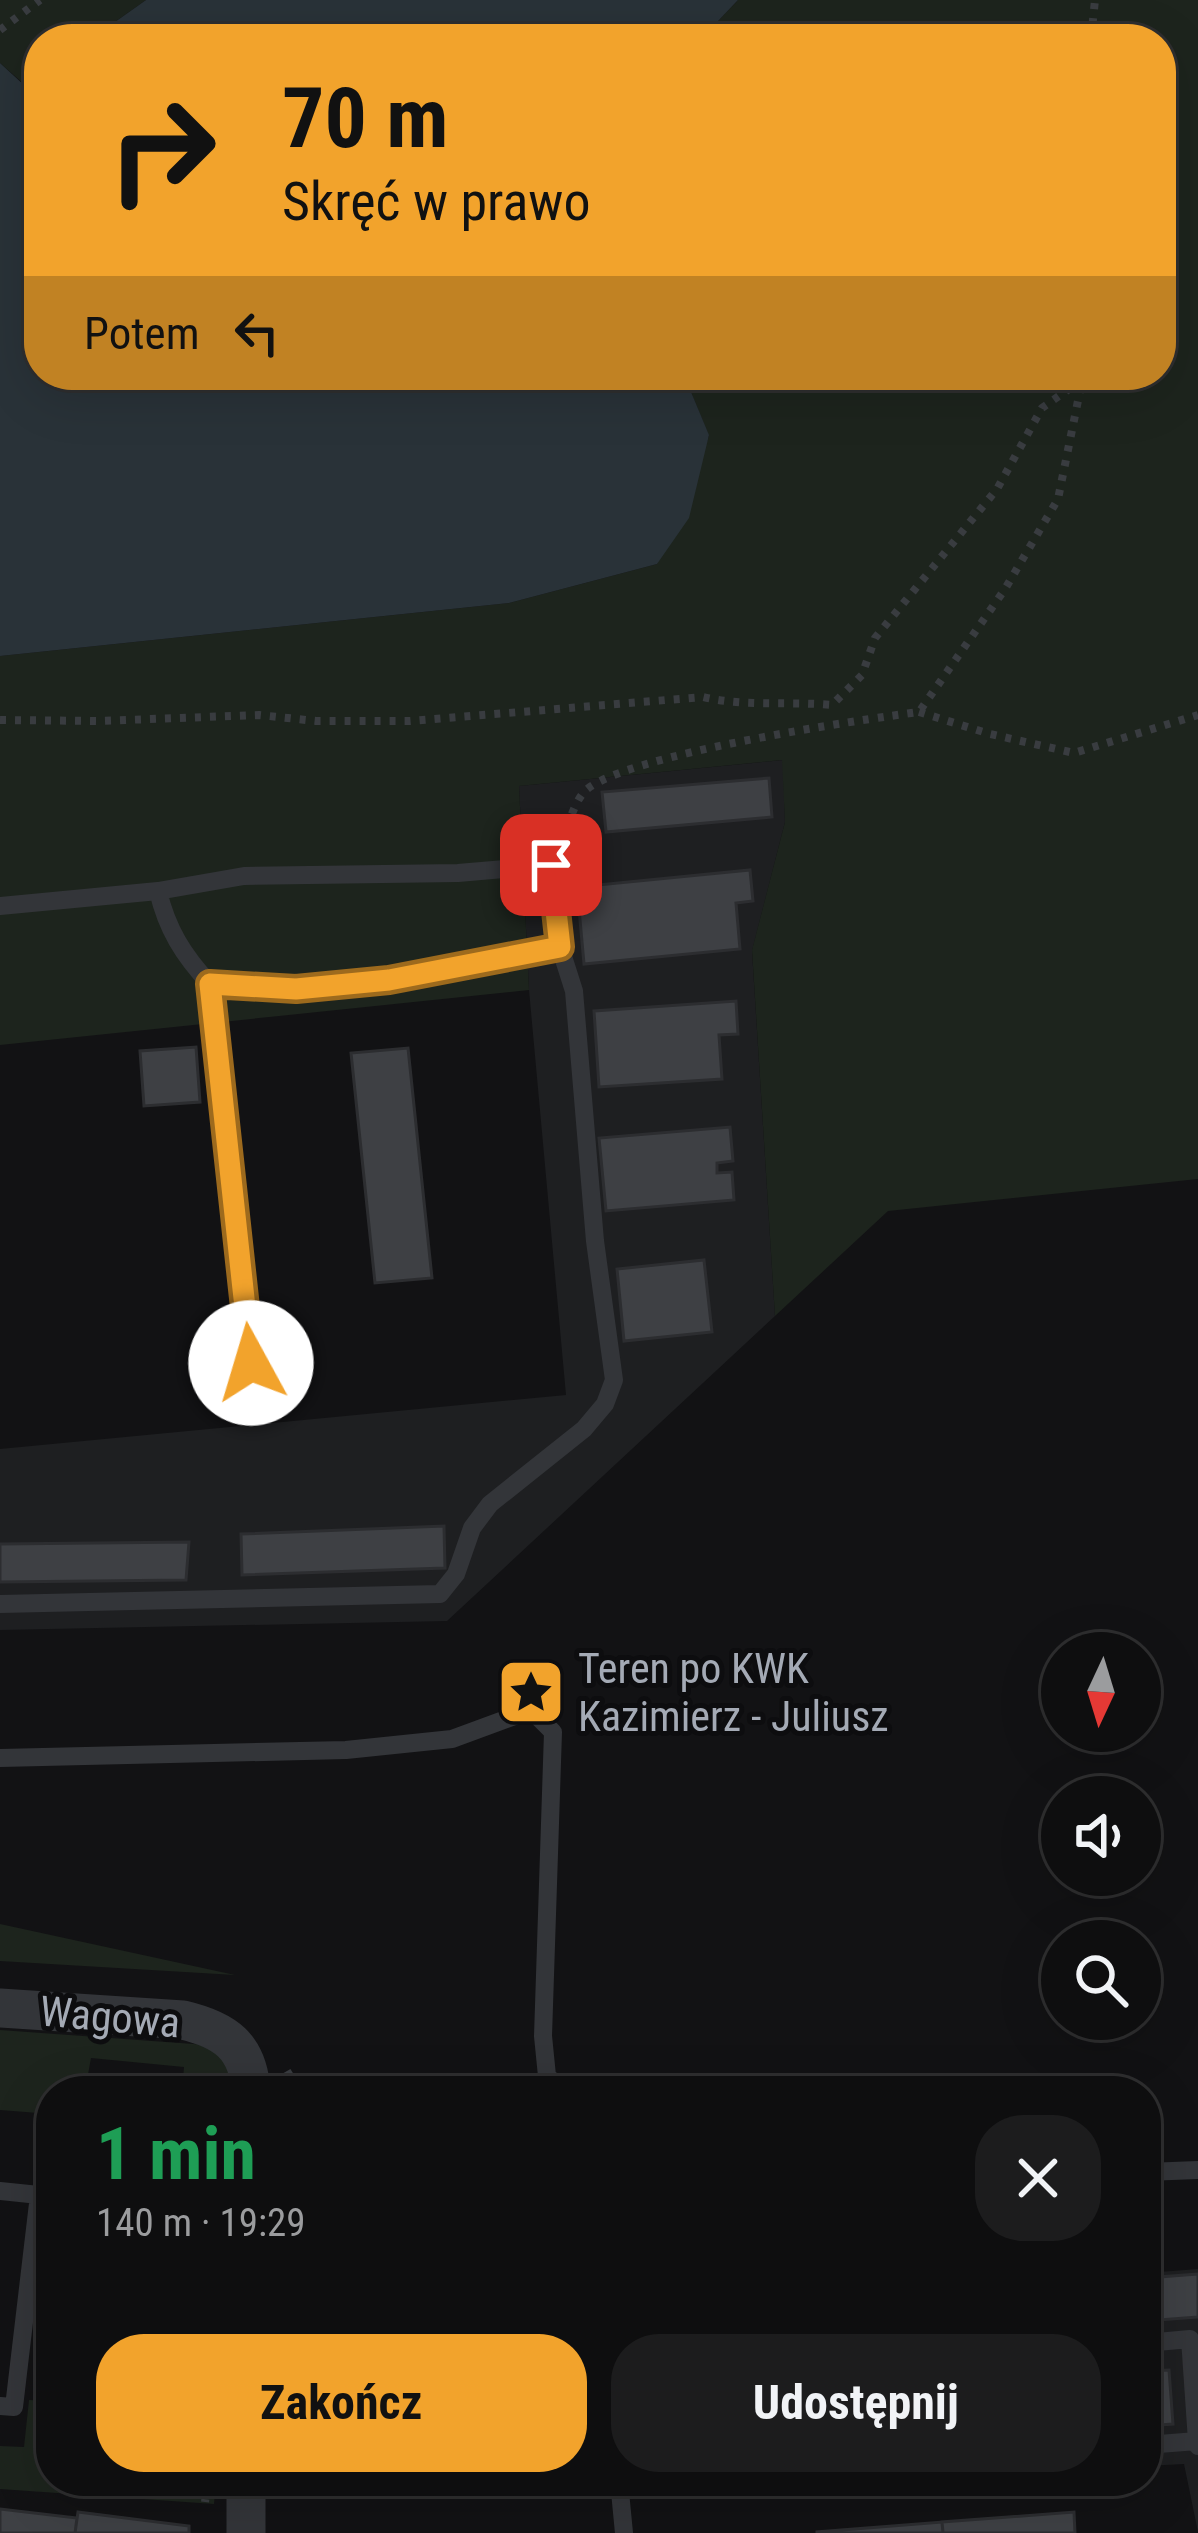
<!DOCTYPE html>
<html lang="pl">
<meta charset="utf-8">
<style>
:root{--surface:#0e0e0f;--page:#1c1c1d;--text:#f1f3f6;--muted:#9b9c9e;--line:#2e2e2f;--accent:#f2a32c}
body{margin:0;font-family:"Roboto Condensed",sans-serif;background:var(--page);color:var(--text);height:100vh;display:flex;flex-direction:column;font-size:45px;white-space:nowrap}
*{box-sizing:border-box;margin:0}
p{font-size:39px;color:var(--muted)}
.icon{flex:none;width:66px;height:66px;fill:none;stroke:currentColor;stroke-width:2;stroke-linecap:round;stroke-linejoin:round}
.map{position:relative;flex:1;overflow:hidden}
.panel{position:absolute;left:36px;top:2076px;width:1125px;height:420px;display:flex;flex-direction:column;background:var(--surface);border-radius:48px;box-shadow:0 12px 48px #0002,0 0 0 3px var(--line)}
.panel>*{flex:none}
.hud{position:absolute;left:24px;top:24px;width:1152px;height:366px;border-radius:48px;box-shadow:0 12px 48px #0002,0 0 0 3px var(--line);background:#f2a32c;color:#111;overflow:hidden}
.needle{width:78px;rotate:184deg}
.tools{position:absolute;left:1041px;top:1632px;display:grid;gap:24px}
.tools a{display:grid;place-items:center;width:120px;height:120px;border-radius:50%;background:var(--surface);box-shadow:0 12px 48px #0002,0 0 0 3px var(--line);font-size:60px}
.pin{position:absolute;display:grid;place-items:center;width:102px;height:102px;color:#fff;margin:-51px;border-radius:24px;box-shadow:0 6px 18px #0006}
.me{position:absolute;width:132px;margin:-66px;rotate:354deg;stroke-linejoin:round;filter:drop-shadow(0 0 9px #0008)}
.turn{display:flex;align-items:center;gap:42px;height:252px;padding:0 60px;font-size:54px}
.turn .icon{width:156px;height:156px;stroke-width:2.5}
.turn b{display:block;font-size:84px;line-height:102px}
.then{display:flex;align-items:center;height:114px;padding:0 60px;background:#0003;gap:24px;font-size:45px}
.round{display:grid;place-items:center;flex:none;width:126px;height:126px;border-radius:48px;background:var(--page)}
.summary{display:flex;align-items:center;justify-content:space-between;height:204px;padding:0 60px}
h1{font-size:72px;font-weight:700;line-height:90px;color:#1e9e55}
.button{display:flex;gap:24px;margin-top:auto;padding:24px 60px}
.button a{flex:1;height:138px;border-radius:48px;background:var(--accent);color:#111;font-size:48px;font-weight:700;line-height:138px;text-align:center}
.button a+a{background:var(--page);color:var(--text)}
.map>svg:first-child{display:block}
.built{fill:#1e1f21}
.green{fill:#1d241d}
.water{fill:#293238}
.building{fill:#3e4044;stroke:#2c2d30;stroke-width:3}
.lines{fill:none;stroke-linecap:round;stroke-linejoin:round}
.path{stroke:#393c40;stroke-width:8;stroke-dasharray:6 9;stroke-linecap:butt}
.lane{stroke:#333539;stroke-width:18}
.street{stroke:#333539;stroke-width:39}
.route-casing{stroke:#9d6a1d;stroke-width:30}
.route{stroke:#f2a32c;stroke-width:21}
.labels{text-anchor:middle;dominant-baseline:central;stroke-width:10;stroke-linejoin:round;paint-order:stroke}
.poi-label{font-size:42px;fill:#a4aab5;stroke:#0d0d0f;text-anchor:start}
.street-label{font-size:42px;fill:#a4aab5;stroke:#0d0d0f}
</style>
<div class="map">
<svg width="1198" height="2533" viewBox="0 0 1198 2533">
<rect width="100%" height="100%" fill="#121214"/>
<path class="built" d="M783,760l2,62 -33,129 23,365 -328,305 -447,9v-181l566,-54 -37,-405 -10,-204z
M1198,2269v263l-14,-68 -38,2v-193z"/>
<path class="green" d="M0,0h146l-55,39h-52v36l-14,10 -25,-22z
M738,0h460v1179l-310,32 -113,105 -23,-366 33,-128 -3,-62 -263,26 10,204 -529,55v-389l509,-53 148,-39 52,-128 -25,-61h477v-336h-460z
M0,1924l235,51 -235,-14z
M0,2030l235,17 -2,44h-51l2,-24 -93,-9 -6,33h-34v23l-51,-4z
M29,2400l22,1v80h165l-2,23 -214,-15v-43l24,1z"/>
<path class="water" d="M146,0h592l-37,39h-610z
M0,63l24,22 15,-10v300h645l25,60 -20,83 -32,46 -148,39 -509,53z"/>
<path class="building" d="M769,778l3,39 -166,15 -4,-40z
M750,870l3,31 -17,2 4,46 -156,15 -7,-77z
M736,1001l2,33 -19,1 3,44 -123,8 -5,-76z
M196,1047l4,55 -56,4 -4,-55z
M408,1048l24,230 -57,5 -24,-230z
M730,1127l3,34 -16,2v10l15,-1 2,28 -128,11 -7,-73z
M704,1260l8,72 -88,9 -7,-72z
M444,1526l1,42 -203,7 -1,-41z
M189,1542l-3,38 -186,2v-38z
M118,2076l64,8 -1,7h-65z
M1198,2274v43l-52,4v-43z
M1169,2370l4,54 -27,2v-55z
M0,2509l77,9 -2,15h-75z
M78,2512l111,14v7h-114z
M1074,2512l1,21h-132l-1,-11z
M942,2522l1,11h-126v-1z"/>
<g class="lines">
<path class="path" d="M0,30l40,-30
M1091,39l4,-39
M919,712l71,22 84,19 124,-38
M0,720l98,1 161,-6 57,6h94l293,-24c43,10 85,4 129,8l30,-30 13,-37 122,-149 45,-81 41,-29
M561,842c7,-15 13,-40 24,-51 38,-36 273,-71 334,-79l86,-123 53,-90 24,-118
M287,2071l12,20
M185,2481l21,13 -1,8"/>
<path class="lane" d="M0,906l158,-15c9,38 25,64 52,93l41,379
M210,984l86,5 93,-9 171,-33
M0,1604l440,-10 16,-20 16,-46 18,-24 94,-75 21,-25 9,-24 -19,-139 -21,-250 -14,-44 -9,-82 -93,8 -214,3 -86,15
M0,1758l346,-8 106,-11 79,-29 22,22 -10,304 4,40 16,15
M1146,2172l52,-2
M0,2191l39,4 -25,212 -14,-1
M1146,2343l44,-4 7,102
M1146,2445l51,-4 1,5
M619,2481l5,52"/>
<path class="street" d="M0,2008l183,12c42,10 65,26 68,71
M246,2533v-52"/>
</g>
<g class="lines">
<g class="route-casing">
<path id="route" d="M251,1363l-41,-379 86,5 93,-9 171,-33 -9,-82"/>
</g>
<use href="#route" class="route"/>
</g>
<defs>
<g id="sight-square" transform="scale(3.45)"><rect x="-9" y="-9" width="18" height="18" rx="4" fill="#f2a32c" stroke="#0d0d0f"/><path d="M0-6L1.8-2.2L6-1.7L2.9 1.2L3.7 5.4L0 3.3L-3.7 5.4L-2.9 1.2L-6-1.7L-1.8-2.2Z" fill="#111"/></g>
</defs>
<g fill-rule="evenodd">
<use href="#sight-square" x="531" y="1692"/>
</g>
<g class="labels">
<g class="poi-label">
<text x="578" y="1668">Teren po KWK<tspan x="578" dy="48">Kazimierz - Juliusz</tspan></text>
</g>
<g class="street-label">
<text transform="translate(110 2017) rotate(5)">Wagowa</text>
</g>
</g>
</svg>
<div class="tools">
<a><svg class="needle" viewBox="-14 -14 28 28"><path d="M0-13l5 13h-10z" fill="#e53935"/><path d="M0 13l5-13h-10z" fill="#9b9c9e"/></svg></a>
<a><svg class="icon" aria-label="sound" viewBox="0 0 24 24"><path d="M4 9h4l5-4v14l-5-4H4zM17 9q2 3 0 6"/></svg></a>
<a><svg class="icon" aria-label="search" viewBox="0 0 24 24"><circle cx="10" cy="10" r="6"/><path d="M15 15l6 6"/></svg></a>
</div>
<div class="pin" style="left:551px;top:865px;background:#d93025"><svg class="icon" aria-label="arrive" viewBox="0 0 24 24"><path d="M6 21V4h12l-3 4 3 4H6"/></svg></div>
<svg class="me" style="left:251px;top:1363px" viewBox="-20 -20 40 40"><circle r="19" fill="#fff"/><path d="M0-13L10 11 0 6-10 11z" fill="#f2a32c"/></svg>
<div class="hud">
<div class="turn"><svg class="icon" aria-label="right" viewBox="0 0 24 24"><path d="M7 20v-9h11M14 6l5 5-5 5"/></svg><div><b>70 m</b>Skręć w prawo</div></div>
<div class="then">Potem<svg class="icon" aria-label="left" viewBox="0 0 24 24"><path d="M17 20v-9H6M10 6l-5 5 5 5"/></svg></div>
</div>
<section class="panel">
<div class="summary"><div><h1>1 min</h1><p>140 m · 19:29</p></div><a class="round"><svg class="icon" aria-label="close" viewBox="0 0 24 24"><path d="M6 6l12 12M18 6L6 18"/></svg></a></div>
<div class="button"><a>Zakończ</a><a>Udostępnij</a></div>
</section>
</div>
